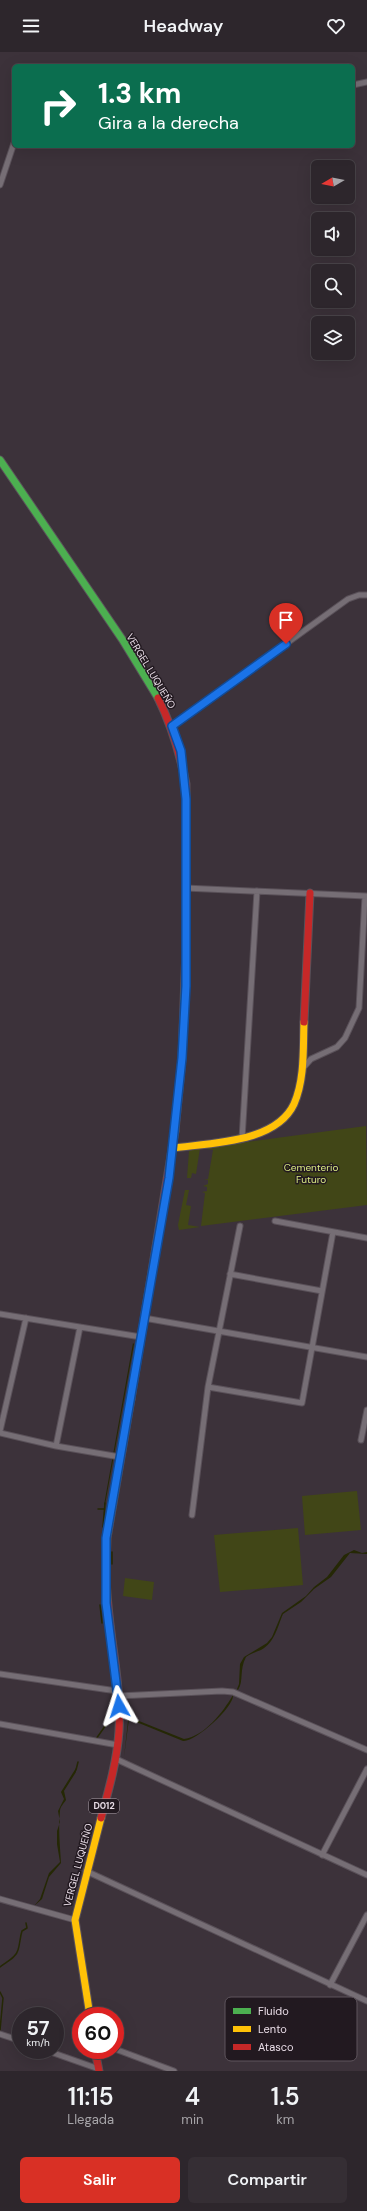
<!DOCTYPE html>
<html lang="es">
<meta charset="utf-8">
<style>
:root{--surface:#2d262c;--page:#352e34;--text:#f1f3f6;--muted:#a7a5a9;--line:#484348;--accent:#d93025}
body{margin:0;font-family:"DM Sans",sans-serif;background:var(--page);color:var(--text);height:100vh;display:flex;flex-direction:column;font-size:15px;white-space:nowrap}
*{box-sizing:border-box;margin:0}
p{font-size:13px;color:var(--muted)}
.icon{flex:none;width:22px;height:22px;fill:none;stroke:currentColor;stroke-width:2;stroke-linecap:round;stroke-linejoin:round}
.map{position:relative;height:2019px;overflow:hidden}
.drawer{display:flex;flex-direction:column;background:var(--surface);flex:1}
.drawer>*{flex:none}
.top-card{position:absolute;left:12px;top:12px;width:343px;height:84px;border-radius:6px;box-shadow:0 4px 16px #0002,0 0 0 1px var(--line);background:#0b6e4f;color:#fff;overflow:hidden}
.needle{width:26px;rotate:260deg}
.buttons{position:absolute;left:311px;top:108px;display:grid;gap:8px}
.buttons a{display:grid;place-items:center;width:44px;height:44px;border-radius:6px;background:var(--surface);box-shadow:0 4px 16px #0002,0 0 0 1px var(--line);font-size:20px}
.speed{position:absolute;left:12px;top:1955px;display:flex;gap:8px;font-size:20px;font-weight:700;text-align:center}
.speed>*{display:grid;place-content:center;width:52px;height:52px;border-radius:50%;background:var(--surface);box-shadow:0 4px 16px #0002,0 0 0 1px var(--line);line-height:1}
.speed small{font-size:10px;font-weight:400}
.speed .limit{border:6px solid #d22;background:#fff;color:#111}
.pin{position:absolute;display:grid;place-items:center;width:34px;height:34px;color:#fff;margin:-41px -17px;border-radius:50% 50% 50% 0;rotate:-45deg;box-shadow:0 0 4px #0007}
.pin .icon{rotate:45deg}
.me{position:absolute;width:44px;margin:-22px;rotate:354deg;stroke-linejoin:round;filter:drop-shadow(0 0 3px #0008)}
.turn{display:flex;align-items:center;gap:14px;height:84px;padding:0 20px;font-size:18px}
.turn .icon{width:52px;height:52px;stroke-width:2.5}
.turn b{display:block;font-size:28px;line-height:34px}
.eta{display:flex;justify-content:space-evenly;align-items:center;height:68px;text-align:center}
.eta b{font-size:24px;font-weight:600;line-height:28px}
.cta{display:flex;gap:8px;margin-top:auto;padding:8px 20px}
.cta a{flex:1;height:46px;border-radius:6px;background:var(--accent);color:#fff;font-size:16px;font-weight:600;line-height:46px;text-align:center}
.cta a+a{background:var(--page);color:var(--text)}
header{display:flex;justify-content:space-between;align-items:center;height:52px;padding:0 20px;background:var(--surface);font-size:18px;font-weight:600}
.map>svg:first-child{display:block}
.green{fill:#414617}
.water{fill:#252805}
.lines{fill:none;stroke-linecap:round;stroke-linejoin:round}
.stream{stroke:#252805;stroke-width:1.5}
.street-casing{stroke:#5a5159;stroke-width:7}
.fast-casing{stroke:#5a5159;stroke-width:9}
.slow-casing{stroke:#5a5159;stroke-width:9}
.jam-casing{stroke:#5a5159;stroke-width:9}
.street{stroke:#766e75;stroke-width:5}
.fast{stroke:#4caf50;stroke-width:7}
.slow{stroke:#ffc107;stroke-width:7}
.jam{stroke:#c62828;stroke-width:7}
.route-casing{stroke:#114b97;stroke-width:10}
.route{stroke:#1a73e8;stroke-width:7}
.labels{text-anchor:middle;dominant-baseline:central;stroke-width:3;stroke-linejoin:round;paint-order:stroke}
.shield{fill:#221920;stroke:#ada2ab;stroke-width:1}
.shield-label{font-size:9px;font-weight:bold;fill:#e9dde7}
.street-label{font-size:10px;fill:#e9dde7;stroke:#221920}
.park-label{font-size:10px;fill:#daea83;stroke:#221920}
.key{fill:#221920;stroke:#5e545c;stroke-width:1}
.key-label{font-size:11px;fill:#e9dde7}
</style>
<header><svg class="icon" aria-label="menu" viewBox="0 0 24 24"><path d="M4 6h16M4 12h16M4 18h16"/></svg>Headway<svg class="icon" aria-label="heart" viewBox="0 0 24 24"><path d="M12 20l-8-8c-3-5 5-10 8-4 3-6 11-1 8 4z"/></svg></header>
<div class="map">
<svg width="367" height="2019" viewBox="0 0 367 2019">
<rect width="100%" height="100%" fill="#3c323a"/>
<path class="green" d="M366,1074l1,79 -166,21 4,-33 -3,-1 5,-1v-4l-4,-1 5,-2v-4l-4,-1h4l5,-29 -12,-2z
M200,1096l-4,26 -4,-1 -1,5h-4l2,-27z
M185,1138h4l-3,15 5,1 -3,19 12,2 -21,3 -1,-5z
M357,1439l4,39 -56,5 -3,-39z
M298,1476l5,57 -83,7 -6,-57z
M125,1526l29,4 -2,18 -29,-4z"/>
<path class="water" d="M133,1291l1,1 -29,161h-1z
M354,1498l8,3 5,-1v2l-17,-1 -19,24 -17,12 -13,13 -18,12c-6,14 -8,28 -22,36 -5,2 -11,4 -15,7 -7,13 -2,24 -8,33l-1,-1 2,-5 1,-20 4,-7 23,-14 5,-6 10,-24 24,-17 8,-9 13,-10 17,-22z
M233,1643c2,11 -38,48 -50,46l-54,-22 -5,38 4,-36 -3,-22 4,18 55,22c21,-3 39,-27 49,-44z
M76,1716v4l-12,19 2,9c-2,3 -6,7 -6,11 -2,17 0,35 1,52l-12,14 -7,22 -8,7 6,-7 9,-26 11,-11 -3,-18v-13l3,-9 -2,-11 6,-12 -3,-7z"/>
<g class="lines">
<path class="stream" d="M98,1457h6
M103,1475l2,-24
M112,1512v-12
M100,1553l2,18
M96,1687l12,-17
M76,1718l2,-8
M0,1915c6,-5 16,-9 18,-17 2,-6 2,-13 4,-19l5,-3 -1,-5
M0,1940l3,6 -3,32"/>
<g class="street-casing">
<path id="street" d="M353,33l14,-3
M0,133l14,-42
M172,674l176,-127 11,-4h8
M185,836l181,8
M303,1016l8,-9 26,-12 8,-9 14,-30 6,-112
M242,1087l15,-248
M275,1169l92,17
M230,1222l92,17
M0,1262l141,23
M144,1266l223,39
M208,1335l94,16 31,-171
M0,1379l26,-113
M0,1381l56,13 64,11
M361,1388l6,-30
M56,1394l24,-119
M192,1463l16,-128 32,-161
M0,1622l117,17
M118,1644l104,-5 11,1 134,58
M0,1672l118,21
M116,1707l251,116
M322,1803l45,-86
M86,1819l281,130
M0,1847l75,21
M330,1933l37,-70
M0,1982l21,7
M115,1997l59,22
M45,1998l54,19"/>
</g>
<g class="fast-casing">
<path id="fast" d="M0,408l122,179 36,59
M175,1079l7,-73 4,-109"/>
</g>
<g class="slow-casing">
<path id="slow" d="M173,1096c37,-5 103,-5 121,-44 11,-25 9,-56 10,-82
M106,1515l1,-29 24,-139
M90,1964l-15,-96 26,-102"/>
</g>
<g class="jam-casing">
<path id="jam" d="M158,646c14,28 22,56 28,86v165
M304,970l6,-129
M131,1347l44,-268
M101,1766c8,-29 16,-57 18,-87 3,-54 -14,-109 -13,-164
M95,1998l4,21"/>
</g>
<use href="#street" class="street"/>
<use href="#fast" class="fast"/>
<use href="#slow" class="slow"/>
<use href="#jam" class="jam"/>
</g>
<g class="lines">
<g class="route-casing">
<path id="route" d="M119,1654l-13,-103v-65l63,-360 13,-120 4,-72v-187l-5,-48 -9,-25 114,-82"/>
</g>
<use href="#route" class="route"/>
</g>
<g class="labels">
<rect class="shield" x="89" y="1747" width="30" height="14" rx="3"/>
<g class="shield-label">
<text x="104" y="1754">D012</text>
</g>
<g class="street-label">
<text transform="translate(151 619) rotate(59)">VERGEL LUQUEÑO</text>
<text transform="translate(78 1813) rotate(-75)">VERGEL LUQUEÑO</text>
</g>
<g class="park-label">
<text x="311" y="1115">Cementerio<tspan x="311" dy="12">Futuro</tspan></text>
</g>
</g>
<rect x="225" y="1945" width="132" height="64" rx="6" class="key"/>
<rect x="233" y="1956" width="18" height="6" fill="#4caf50"/>
<rect x="233" y="1974" width="18" height="6" fill="#ffc107"/>
<rect x="233" y="1992" width="18" height="6" fill="#c62828"/>
<g class="key-label">
<text x="258" y="1963">Fluido</text>
<text x="258" y="1981">Lento</text>
<text x="258" y="1999">Atasco</text>
</g>
</svg>
<div class="buttons">
<a><svg class="needle" viewBox="-14 -14 28 28"><path d="M0-13l5 13h-10z" fill="#e53935"/><path d="M0 13l5-13h-10z" fill="#a7a5a9"/></svg></a>
<a><svg class="icon" aria-label="sound" viewBox="0 0 24 24"><path d="M4 9h4l5-4v14l-5-4H4zM17 9q2 3 0 6"/></svg></a>
<a><svg class="icon" aria-label="search" viewBox="0 0 24 24"><circle cx="10" cy="10" r="6"/><path d="M15 15l6 6"/></svg></a>
<a><svg class="icon" aria-label="layers" viewBox="0 0 24 24"><path d="M12 4l9 5-9 5-9-5zM3 14l9 5 9-5"/></svg></a>
</div>
<div class="speed"><div>57<small>km/h</small></div><div class="limit">60</div></div>
<div class="pin" style="left:286px;top:592px;background:#d93025"><svg class="icon" aria-label="arrive" viewBox="0 0 24 24"><path d="M6 21V4h12l-3 4 3 4H6"/></svg></div>
<svg class="me" style="left:119px;top:1654px" viewBox="-20 -20 40 40"><path d="M0-17L14 15 0 8-14 15z" fill="#1a73e8" stroke="#fff" stroke-width="4"/></svg>
<div class="top-card">
<div class="turn"><svg class="icon" aria-label="right" viewBox="0 0 24 24"><path d="M7 20v-9h11M14 6l5 5-5 5"/></svg><div><b>1.3 km</b>Gira a la derecha</div></div>
</div>
</div>
<section class="drawer">
<div class="eta">
<div><b>11:15</b><p>Llegada</p></div>
<div><b>4</b><p>min</p></div>
<div><b>1.5</b><p>km</p></div>
</div>
<div class="cta"><a>Salir</a><a>Compartir</a></div>
</section>
